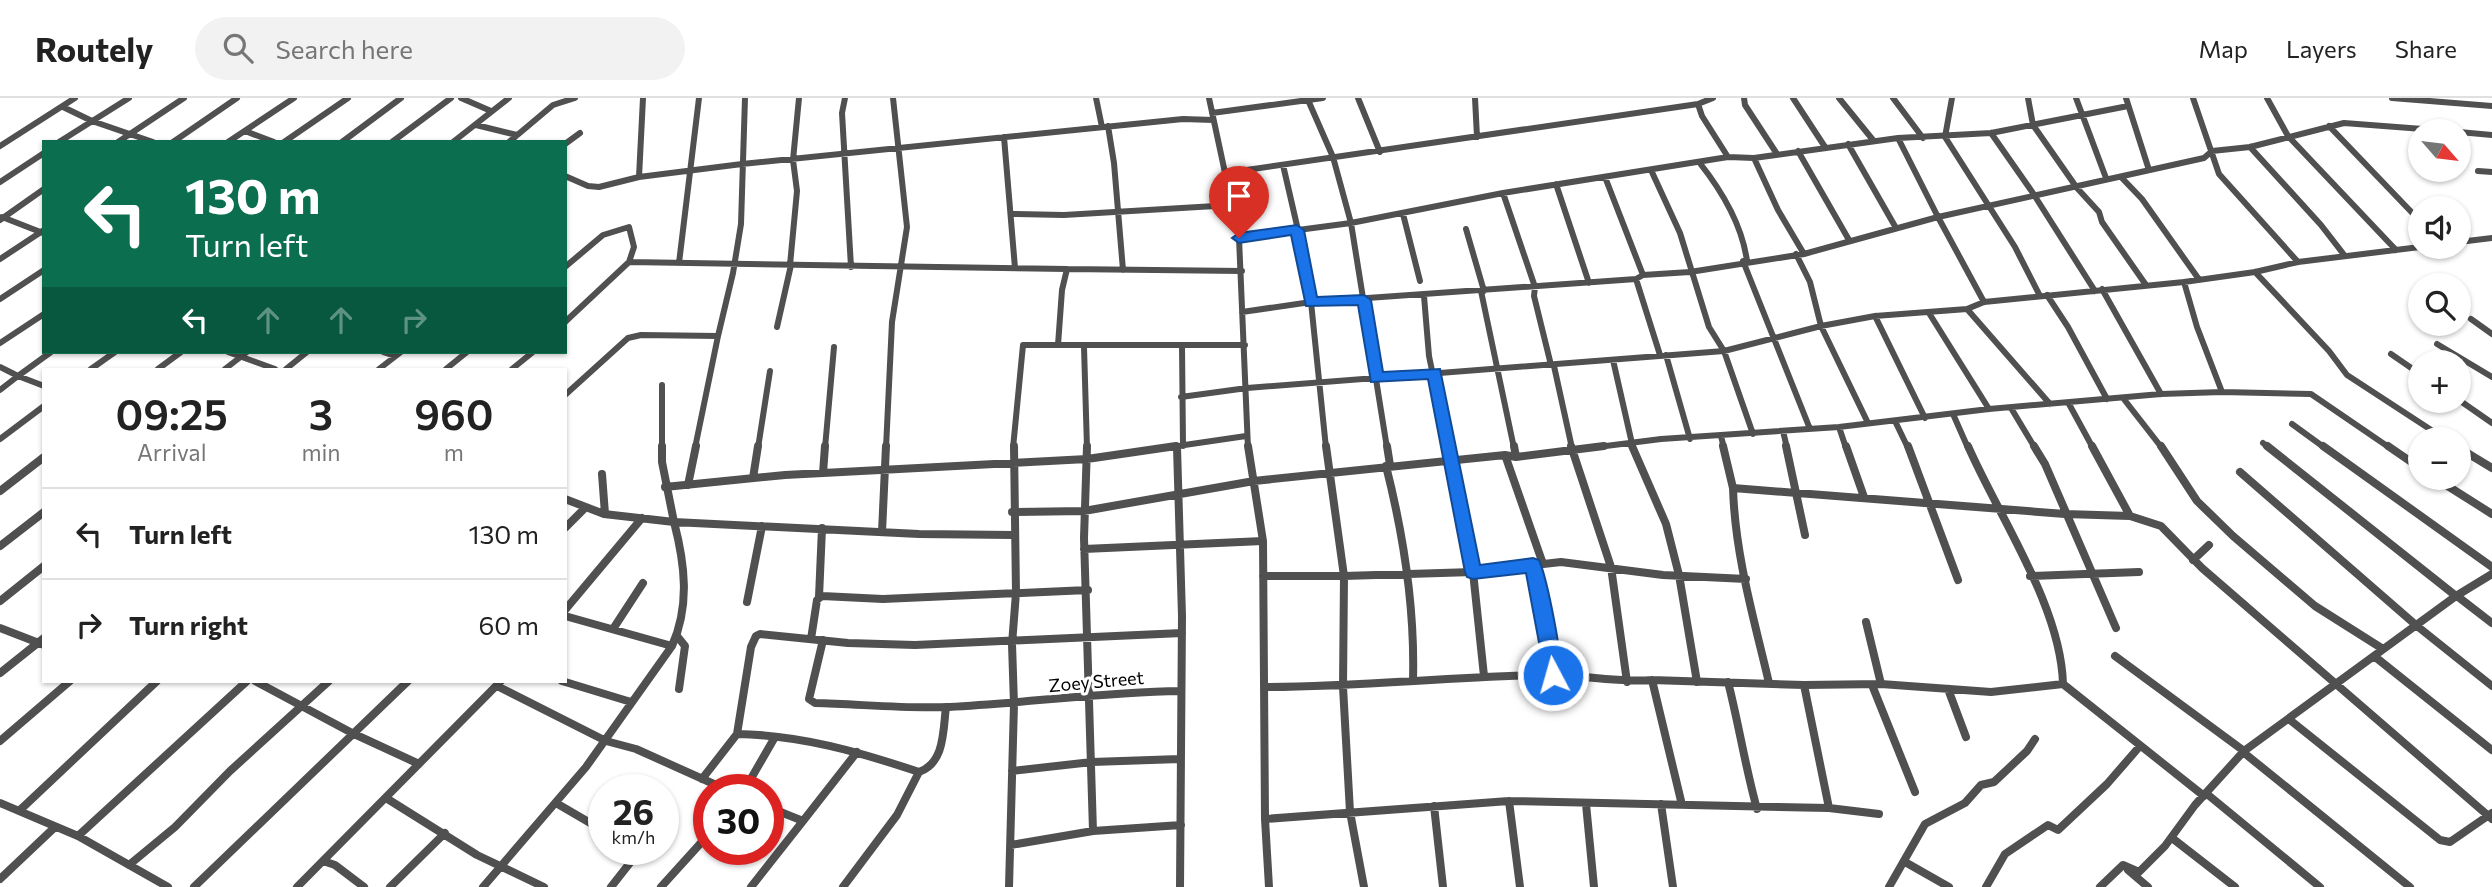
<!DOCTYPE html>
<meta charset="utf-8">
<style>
:root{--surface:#fff;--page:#f2f2f2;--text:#222;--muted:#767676;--line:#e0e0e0}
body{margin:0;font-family:Commissioner,sans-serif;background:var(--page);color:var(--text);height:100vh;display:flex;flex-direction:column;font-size:26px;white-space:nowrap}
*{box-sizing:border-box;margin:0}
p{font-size:23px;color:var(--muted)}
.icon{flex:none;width:38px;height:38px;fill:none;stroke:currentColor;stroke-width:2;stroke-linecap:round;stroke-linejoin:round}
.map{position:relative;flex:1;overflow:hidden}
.drawer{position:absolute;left:42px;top:270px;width:525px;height:315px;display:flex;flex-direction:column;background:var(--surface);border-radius:0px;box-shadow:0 2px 5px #0004}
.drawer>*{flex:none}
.banner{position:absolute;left:42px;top:42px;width:525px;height:214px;border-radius:0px;box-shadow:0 2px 5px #0004;background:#0b6e4f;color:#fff;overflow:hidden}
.needle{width:46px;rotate:118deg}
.fabs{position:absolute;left:2408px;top:21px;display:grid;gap:14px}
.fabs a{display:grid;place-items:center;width:63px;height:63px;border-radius:50%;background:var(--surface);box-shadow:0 2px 5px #0004;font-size:35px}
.speed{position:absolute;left:588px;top:676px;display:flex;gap:14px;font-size:35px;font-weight:700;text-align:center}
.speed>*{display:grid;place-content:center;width:91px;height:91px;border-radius:50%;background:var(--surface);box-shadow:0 2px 5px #0004;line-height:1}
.speed small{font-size:18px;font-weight:400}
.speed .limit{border:10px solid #d22;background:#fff;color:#111}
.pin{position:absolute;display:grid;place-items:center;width:60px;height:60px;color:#fff;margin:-72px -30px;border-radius:50% 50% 50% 0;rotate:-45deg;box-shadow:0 0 7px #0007}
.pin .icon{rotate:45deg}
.me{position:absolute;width:77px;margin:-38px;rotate:354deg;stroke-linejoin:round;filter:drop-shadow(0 0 5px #0008)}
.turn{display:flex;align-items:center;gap:24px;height:147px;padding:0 28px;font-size:32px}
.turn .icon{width:91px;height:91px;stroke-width:2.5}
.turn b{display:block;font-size:49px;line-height:60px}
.lanes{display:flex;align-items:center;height:66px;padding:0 28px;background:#0003;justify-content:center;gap:35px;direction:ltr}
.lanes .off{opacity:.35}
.eta{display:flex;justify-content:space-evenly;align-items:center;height:119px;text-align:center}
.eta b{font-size:42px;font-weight:600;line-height:49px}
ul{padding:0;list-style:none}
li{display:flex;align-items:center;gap:21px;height:91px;padding:0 28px;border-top:2px solid var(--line)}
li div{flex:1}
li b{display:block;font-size:26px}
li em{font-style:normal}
header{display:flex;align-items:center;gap:42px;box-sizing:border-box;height:98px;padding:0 35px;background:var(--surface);border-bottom:2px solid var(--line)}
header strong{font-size:33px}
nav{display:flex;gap:38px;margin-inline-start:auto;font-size:24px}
.search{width:490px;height:63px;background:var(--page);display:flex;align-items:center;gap:18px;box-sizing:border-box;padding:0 24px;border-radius:38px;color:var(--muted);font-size:26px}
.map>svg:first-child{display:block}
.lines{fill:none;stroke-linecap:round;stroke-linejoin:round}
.minor-far1{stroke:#505050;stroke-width:6}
.minor{stroke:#505050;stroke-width:8}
.route{fill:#1a73e8;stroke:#114b97;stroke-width:2}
.labels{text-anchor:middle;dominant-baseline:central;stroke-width:6;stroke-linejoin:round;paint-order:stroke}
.street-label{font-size:18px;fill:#000;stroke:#fff}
</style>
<header>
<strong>Routely</strong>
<div class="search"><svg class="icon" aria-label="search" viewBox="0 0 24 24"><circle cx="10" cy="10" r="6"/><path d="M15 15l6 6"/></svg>Search here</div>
<nav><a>Map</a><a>Layers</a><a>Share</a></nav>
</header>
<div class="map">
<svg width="2492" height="789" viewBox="0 0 2492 789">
<rect width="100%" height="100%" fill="#fff"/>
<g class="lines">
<path class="minor-far1" d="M461,0l30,13
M845,0l-3,15 9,154
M1096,0l6,29
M1209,0l30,140 9,210
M1358,0l22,54
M1475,0l2,39
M1713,0l-15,6 4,12 26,41
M1744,0l1,7 32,49
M1793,0l32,49
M1839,0l34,42
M1893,0l30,40
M1952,0l-7,39 70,110 25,49
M2028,0l5,27 44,63 22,24 3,10 44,63
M2076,0l30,80
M2126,0l23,72
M2193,0l26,76 79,88
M2267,0l21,38 108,114
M2392,0l100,8
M1308,2l25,57 18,66 36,225
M63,9l29,14 61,21
M1212,15l111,-15
M476,27l41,10
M1108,28l6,37 9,107
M2329,28l91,95
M245,33l29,11
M2459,34l33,3
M1991,35l44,63
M1004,39l11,131
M1898,40l93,-5 137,-27
M1898,40l40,79 -134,37 -114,18 -47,3 -7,4 -325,23 -13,-72 53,-7 152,-30 225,-36 26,1z
M59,44l70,-44
M118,44l66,-44
M173,44l64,-44
M228,44l66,-44
M284,44l64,-44
M342,44l59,-44
M392,44l59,-44
M453,44l56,-44
M509,44l44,-37 22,-7
M565,46l15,-11
M1848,46l48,84
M0,48l75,-48
M2250,49l71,78 24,31
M1798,53l51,89
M1754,60l24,52 26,44
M1699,64c23,29 43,62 48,99
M1283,67l15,65
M1651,72l29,63 29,94 15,24 29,83
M2478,73l14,1
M1226,75l472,-69
M565,78l23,10 11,1 40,-10 103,-13 441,-45 30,1
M639,79l4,-79
M1605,79l38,98
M2121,79l21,22 56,79
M0,84l44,-29
M1556,86l33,99
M1503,95l32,94 -1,9 17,69
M2036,100l59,93
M1012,116l52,1 168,-10
M1403,116l17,67
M2,119l41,16
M0,122l44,-31
M1466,131l18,62
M1239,140l59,-8
M2459,144l33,-4
M1796,156l14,28 11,44 47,97
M0,161l44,-29
M1743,163l67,168
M679,165l20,-165
M790,167l7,-74 -4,-31 6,-62
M565,169l38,-32 26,-8 5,20 -5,15 438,7 -5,21 -4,55
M1067,171l175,2
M2255,174l74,79 18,24 98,64
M1636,181l24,76
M2184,184l13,45 25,65
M2102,191l59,105
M1481,193l33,157
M2047,197l21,32 39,72
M1424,198l5,60 19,92
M0,201l44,-29
M1984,204l-46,-85 266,-59 8,-7 38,-4 94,-24 105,8
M1967,211l83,95
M1242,214l69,-10 15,146
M1929,215l60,96
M1875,218l50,102
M2471,221l21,15
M565,224l64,-60
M777,229l14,-62
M0,245l44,-29
M2437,246l55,33
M1182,248l1,100
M1084,249l3,101
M228,254l47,17
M383,254l12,4
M2391,256l29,20
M1666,257l24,84
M1613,262l20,88
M1554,268l18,82
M0,269l18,9 33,-24
M91,271l24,-17
M158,271l23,-17
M225,271l22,-17
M286,271l21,-17
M379,271l22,-17
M446,271l21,-17
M512,271l21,-17
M662,287v63
M0,292l18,-14 26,10
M565,297l63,-57 13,-3 77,1 15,-63 8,-49 4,-126
M1181,299l66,-9 477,-37 97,-25 54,-10 92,-7 17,-7 200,-20 71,-10 43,-10 122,-15
M2123,300l39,50
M2459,302l33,23
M2069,306l24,44
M2011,310l24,40
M1953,316l15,34
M1895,323l13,27
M2292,326l33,24
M1839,329l7,21
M1783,333l4,17
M1721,338l3,12
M0,341l44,-33
M2263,345l6,5
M695,350l23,-112
M758,350l12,-77
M825,350l9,-101
M886,350l6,-126 15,-95 -14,-129
M1013,350l10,-103h222
M1164,350l82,-12
M1590,350l71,-9 178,-12 150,-18 172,-15 61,-2 89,2 79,54"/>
<path class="minor" d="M662,348v16l12,60 245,12 94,1
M1087,348l-3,92 9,293
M1248,348l15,95 2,278 4,68
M1326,348l18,130 129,-4 88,-10 102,13 83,4
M1387,348l3,19
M1447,348l26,126 11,104
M1514,348l2,11
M1571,348l40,121 16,115
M1632,348l34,78 13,51 18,107
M1723,348l10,42 332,26 65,2
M1786,348l19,89
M1846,348l18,51
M1908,348l50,134
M2034,348l11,18 71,164
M2092,348l38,70 31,10 41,42 290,251
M2161,348l36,55 36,35 82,70 68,43
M2267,348l189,150
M2323,348l169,121
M2388,348l32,22
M1177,349l5,169 -2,271
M2459,350l33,20
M1505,357l38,109
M1386,368c18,71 29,141 27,214
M2240,374l177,154 75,60
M823,375l2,-27
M602,376l3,40
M753,380l5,-32
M2435,380l57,36
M688,387l8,-39
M665,389l120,-12 302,-16 89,-13
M1733,390c2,67 21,131 36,195
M0,393l44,-34
M565,401l39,15 70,8c11,42 16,84 -2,124
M1012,414l72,-1 170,-30 251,-26 11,2 88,-11
M565,430l19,-19
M882,434l4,-86
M0,448l44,-34
M1084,451l179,-8
M2193,462l16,-15
M1533,467l18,84 2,26
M1263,478h81l-1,111 7,125 14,75
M2030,478l109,-4
M2457,498l35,27
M819,499l3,-69
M0,503l44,-35
M747,504l15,-76
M565,512l77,-92
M1866,524l15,62
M0,530l44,17
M613,531l30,-46
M677,538l8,10 -6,43
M811,541l6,-39 5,-4 61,3 205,-9
M823,542l-14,59 6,4c44,1 90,6 134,4 78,-4 154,-15 231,-16
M2115,558l129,95
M2374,558l118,94
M0,575l44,-35
M1652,582l30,125
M255,583l97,52 67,31
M562,583l69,21
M1728,584c11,43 17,84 29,127
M2063,586l141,112
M1872,587l43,107
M497,588l109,55 30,8 89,40
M1265,589c95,0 190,-11 285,-12 34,0 67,8 102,5l152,5 77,-1 110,8 72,-8c-2,-78 -64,-167 -95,-238
M1948,591l18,48
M2290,622l150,120 10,2 42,-29
M737,636l14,-87 5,-11 4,-2 88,9 67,2 267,-12
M0,643l70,-60
M2243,654l167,135
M1012,673l80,-9 88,-3
M702,681l35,-45c64,1 122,18 182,38 26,-9 24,-42 27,-65
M745,691l30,-52
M2207,696l113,93
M386,700l91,57 67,32
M1509,703l11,86
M0,705l78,33 90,51
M556,705l48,28
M1586,706l8,83
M1661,706l12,83
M1434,708l9,81
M1829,710l50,6
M19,713l138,-130
M1265,721l244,-18 320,7 -25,-123
M803,723l54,-69
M78,738l169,-155
M2172,740l63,49
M1011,747l82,-14 88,-6
M323,763l12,4 29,22
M1905,764l44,25
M129,767l46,-38 55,-56 99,-90
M2128,772l20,17
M0,781l55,-52
M194,789l214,-206
M297,789l204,-206
M390,789l55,-54
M483,789l103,-120 86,-121 -107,-30
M611,789l22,-28 3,-10
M661,789l48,-53
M751,789l52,-66 -35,-14
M843,789l54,-72 22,-43
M1009,789l5,-183 -2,-60 4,-51 -2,-147
M1889,789l36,-63 40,-21 16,-18 13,-3 33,-31 8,-12
M1986,789l19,-33 43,-29 10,5 49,-46 33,-38
M2100,789l23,-22 16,7 26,-26 30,-41 49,-54 212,-155 36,-22"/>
</g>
<path class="route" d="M1297,127l7,5 13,67 47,-2 7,5 12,72 57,-3 40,196 53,-7 6,2c7,16 27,106 20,120l-6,2 -7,-2 -20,-107 -53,6 -6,-2 -2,-5 -37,-193 -57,3 -13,-77 -52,1 -15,-71 -52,8 -7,-5 7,-5z"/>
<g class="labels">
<g class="street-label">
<text transform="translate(1096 583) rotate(-5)">Zoey Street</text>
</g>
</g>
</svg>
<div class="fabs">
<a><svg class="needle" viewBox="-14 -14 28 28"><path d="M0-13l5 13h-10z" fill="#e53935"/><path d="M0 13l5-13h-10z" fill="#767676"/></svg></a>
<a><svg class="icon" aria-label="sound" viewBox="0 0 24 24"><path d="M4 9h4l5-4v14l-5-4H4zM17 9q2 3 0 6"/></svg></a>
<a><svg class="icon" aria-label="search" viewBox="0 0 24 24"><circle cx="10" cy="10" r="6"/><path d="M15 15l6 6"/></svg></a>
<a>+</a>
<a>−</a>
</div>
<div class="speed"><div>26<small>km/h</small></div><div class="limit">30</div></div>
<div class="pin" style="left:1239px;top:140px;background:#d93025"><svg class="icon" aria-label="arrive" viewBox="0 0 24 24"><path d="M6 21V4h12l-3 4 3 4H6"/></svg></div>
<svg class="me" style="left:1553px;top:577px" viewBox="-20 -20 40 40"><circle r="17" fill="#1a73e8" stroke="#fff" stroke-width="3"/><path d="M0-11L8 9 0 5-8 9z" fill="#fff"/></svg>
<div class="banner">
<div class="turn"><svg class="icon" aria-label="left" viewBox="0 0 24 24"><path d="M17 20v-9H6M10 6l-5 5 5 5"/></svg><div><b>130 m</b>Turn left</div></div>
<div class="lanes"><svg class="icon" aria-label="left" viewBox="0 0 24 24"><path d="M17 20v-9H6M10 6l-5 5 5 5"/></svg><svg class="icon off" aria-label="ahead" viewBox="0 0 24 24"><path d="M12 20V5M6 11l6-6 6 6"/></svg><svg class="icon off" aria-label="ahead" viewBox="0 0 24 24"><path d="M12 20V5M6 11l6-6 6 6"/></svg><svg class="icon off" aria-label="right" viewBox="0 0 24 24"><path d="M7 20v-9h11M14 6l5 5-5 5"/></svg></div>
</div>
<section class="drawer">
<div class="eta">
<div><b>09:25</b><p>Arrival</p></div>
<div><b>3</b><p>min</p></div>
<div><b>960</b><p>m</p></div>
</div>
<ul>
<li><svg class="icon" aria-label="left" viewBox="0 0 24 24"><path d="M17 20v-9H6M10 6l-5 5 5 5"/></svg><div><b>Turn left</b></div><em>130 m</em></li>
<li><svg class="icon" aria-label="right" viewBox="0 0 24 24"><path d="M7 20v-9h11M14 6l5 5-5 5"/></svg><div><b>Turn right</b></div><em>60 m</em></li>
</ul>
</section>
</div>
